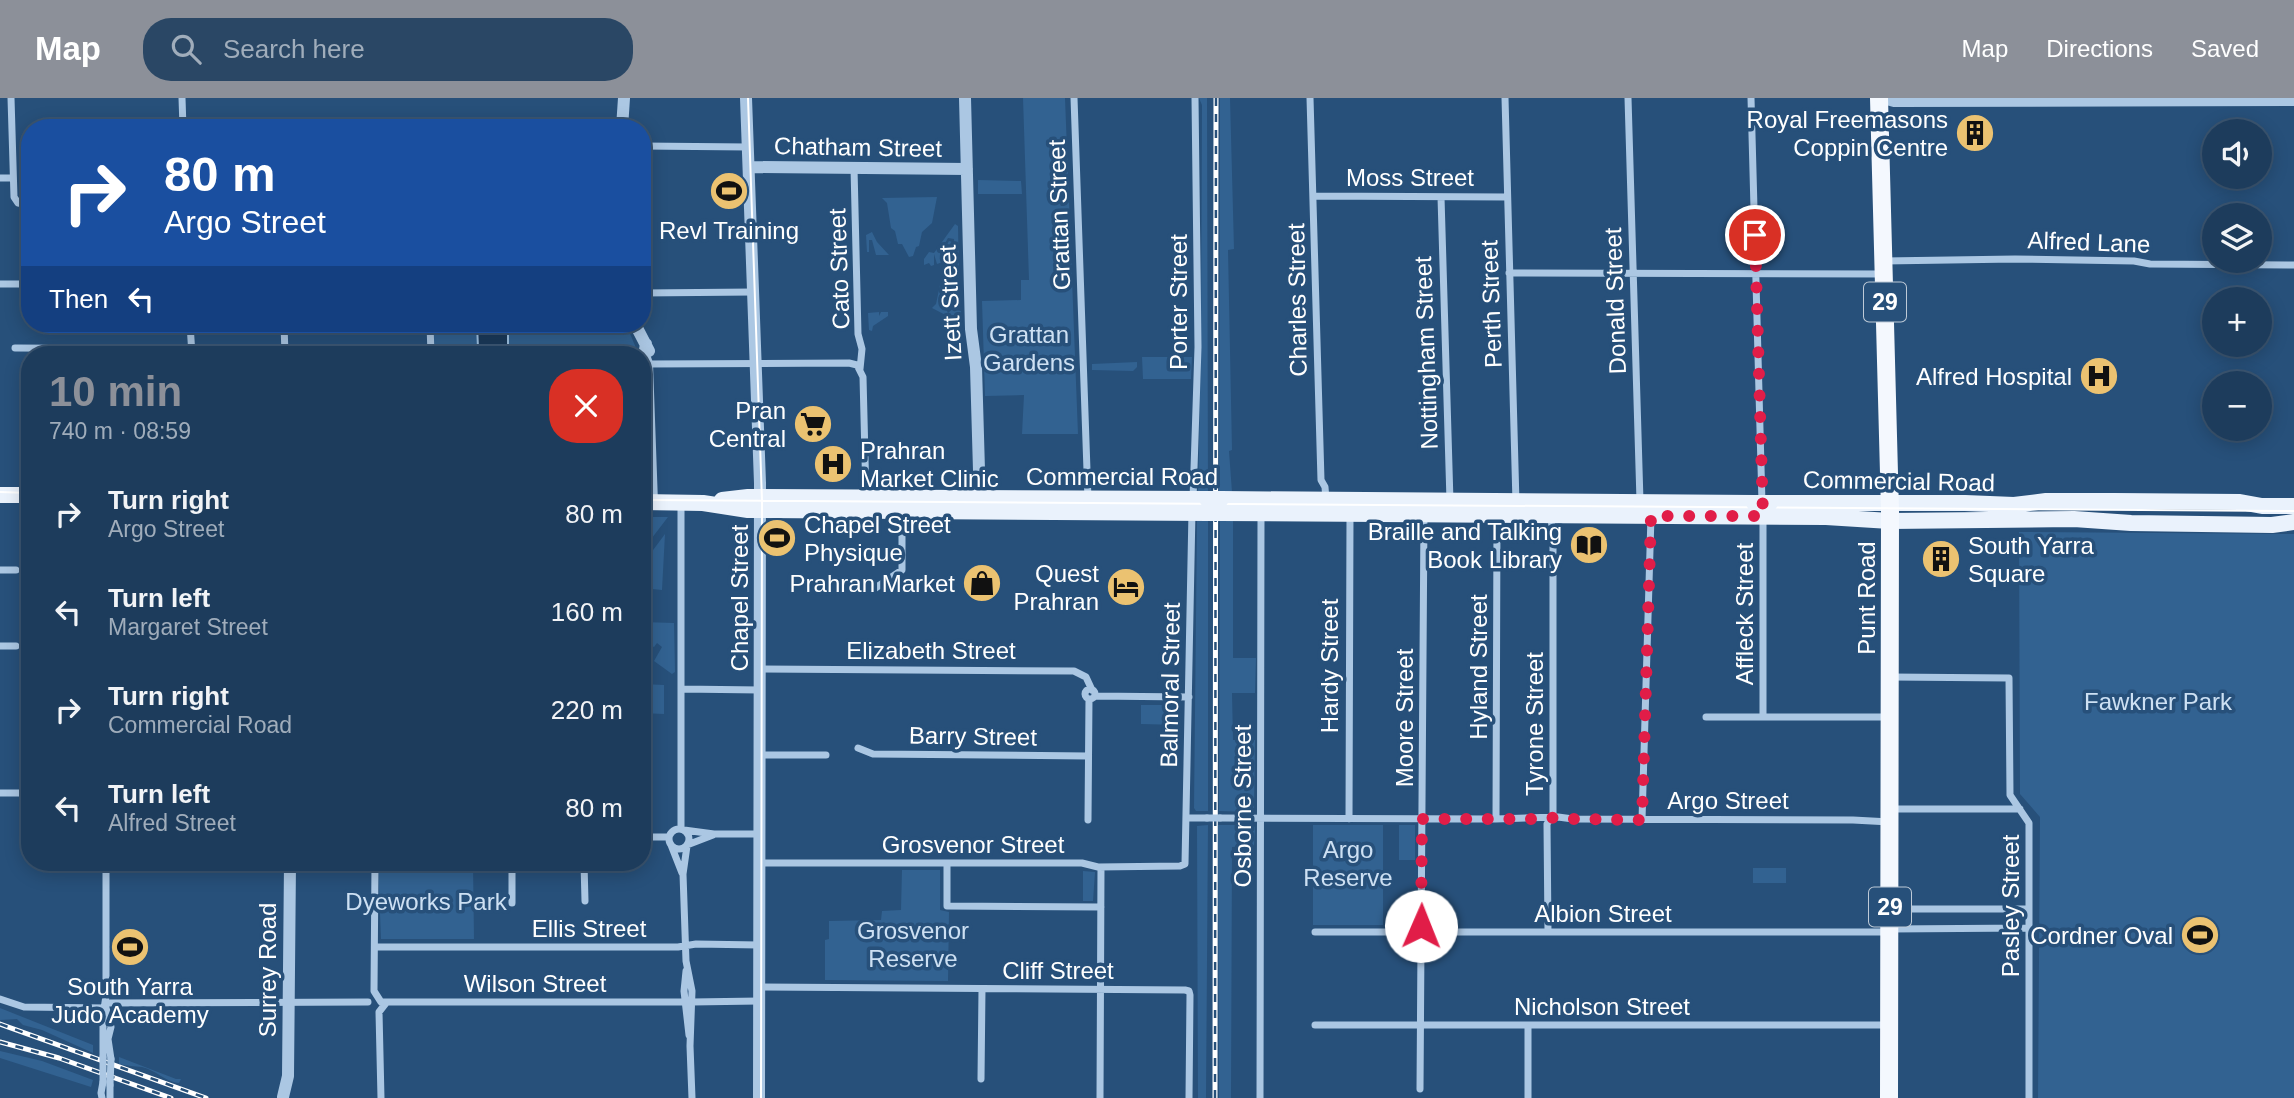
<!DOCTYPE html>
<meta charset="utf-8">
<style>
:root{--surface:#1d3c5c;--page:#2a4765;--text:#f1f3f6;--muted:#a0adbb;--line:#3b5672;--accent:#8c9099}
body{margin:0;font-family:Arial,sans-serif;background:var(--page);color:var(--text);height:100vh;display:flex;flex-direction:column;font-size:26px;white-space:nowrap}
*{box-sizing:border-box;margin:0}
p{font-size:23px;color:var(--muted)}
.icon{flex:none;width:38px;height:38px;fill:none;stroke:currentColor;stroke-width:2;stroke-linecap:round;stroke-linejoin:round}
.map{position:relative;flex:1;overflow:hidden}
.details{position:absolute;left:21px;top:248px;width:630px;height:525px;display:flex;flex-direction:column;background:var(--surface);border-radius:28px;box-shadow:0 4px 18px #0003,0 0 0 2px var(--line)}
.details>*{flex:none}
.banner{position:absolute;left:21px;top:21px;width:630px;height:214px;border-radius:28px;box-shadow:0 4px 18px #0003,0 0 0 2px var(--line);background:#1a4fa0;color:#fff;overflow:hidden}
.buttons{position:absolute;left:2202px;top:21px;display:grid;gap:14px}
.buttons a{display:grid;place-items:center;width:70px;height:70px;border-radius:50%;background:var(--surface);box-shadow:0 4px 18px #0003,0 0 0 2px var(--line);font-size:35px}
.pin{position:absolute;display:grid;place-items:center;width:60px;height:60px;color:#fff;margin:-30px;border:4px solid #fff;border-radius:50%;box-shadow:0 2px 7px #0007}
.me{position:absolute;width:77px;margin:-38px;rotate:1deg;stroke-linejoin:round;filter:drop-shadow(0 0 5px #0008)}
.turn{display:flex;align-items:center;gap:24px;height:147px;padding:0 28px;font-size:32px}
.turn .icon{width:91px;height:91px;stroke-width:2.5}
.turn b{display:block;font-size:49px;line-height:60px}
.then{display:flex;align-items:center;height:66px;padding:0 28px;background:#0003;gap:14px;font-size:26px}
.round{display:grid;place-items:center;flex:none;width:74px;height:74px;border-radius:28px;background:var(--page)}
.overview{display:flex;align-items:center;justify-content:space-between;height:119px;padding:0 28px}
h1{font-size:42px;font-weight:700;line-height:52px;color:var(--accent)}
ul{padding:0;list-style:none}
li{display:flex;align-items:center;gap:21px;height:98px;padding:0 28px}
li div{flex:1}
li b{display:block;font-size:26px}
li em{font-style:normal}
header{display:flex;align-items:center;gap:42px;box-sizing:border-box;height:98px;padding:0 35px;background:var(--accent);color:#fff}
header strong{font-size:33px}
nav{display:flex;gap:38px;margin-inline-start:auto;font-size:24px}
.search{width:490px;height:63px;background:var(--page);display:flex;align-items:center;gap:18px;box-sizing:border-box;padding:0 24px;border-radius:28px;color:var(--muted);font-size:26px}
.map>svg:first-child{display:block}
.green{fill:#326291}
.water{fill:#1b3a5b;stroke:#9fc3e4;stroke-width:2}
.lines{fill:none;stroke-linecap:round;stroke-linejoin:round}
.minor{stroke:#abc7e3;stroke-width:7}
.tertiary{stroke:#abc7e3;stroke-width:12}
.primary{stroke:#eaf2fc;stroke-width:16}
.trunk{stroke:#f4f8fe;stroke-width:18}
.tram{stroke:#fff;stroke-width:2}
.rail-casing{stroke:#fff;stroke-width:5}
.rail{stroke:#27507a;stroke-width:2.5;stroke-dasharray:8;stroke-linecap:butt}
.minor-bridge{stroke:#abc7e3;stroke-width:7}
.primary-bridge{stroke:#eaf2fc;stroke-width:16}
.route{stroke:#e11d48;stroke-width:12;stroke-dasharray:0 21.6}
.labels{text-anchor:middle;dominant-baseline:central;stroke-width:7;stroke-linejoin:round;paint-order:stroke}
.shield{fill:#27507a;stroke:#becad7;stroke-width:2}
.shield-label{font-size:23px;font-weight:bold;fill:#fff}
.poi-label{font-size:24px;fill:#fff;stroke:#27507a;text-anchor:end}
.street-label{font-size:24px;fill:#fff;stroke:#27507a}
.park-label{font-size:24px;fill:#cde0f3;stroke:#27507a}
</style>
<header>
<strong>Map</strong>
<div class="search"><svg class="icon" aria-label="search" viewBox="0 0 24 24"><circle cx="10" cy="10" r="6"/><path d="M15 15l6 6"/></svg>Search here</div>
<nav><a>Map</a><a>Directions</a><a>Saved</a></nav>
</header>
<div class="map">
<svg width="2294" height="1000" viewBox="0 0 2294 1000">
<rect width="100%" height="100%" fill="#27507a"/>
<path class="green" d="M1023,0h42l13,336h-56l2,-39 -39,1 -3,-95 39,-1v-20h8z
M1199,0h8l1,394h-10l3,-147 1,-240z
M1220,0h10l4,151 -6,1 4,200 -3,1 3,41h-13z
M978,82l43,1 1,13h-44z
M937,99l-5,26 -10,9 -3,14 -3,1 -3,9 -4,1 -7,-13h-4l-3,-13 -4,-3 -4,-25 -5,-5z
M955,126l3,2 1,52 -2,-2 -3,-37 -6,-1 -4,7 -5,3 4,3 3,10 -9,3 -3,-10v11l-3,1 -2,-3 -5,2v-6l5,-7 5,1z
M872,134l5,10 12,13h-13l-4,-15h-3v12h-2l-1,-17z
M949,143l3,1 4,68 5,1 -2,11 -27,-14 4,-4 4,-19 1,15 5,2 6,-14v17l-6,4 2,4 7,-6 -1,-26 -12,-7v-3l7,-5 -4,-18z
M879,214v4l2,-4h7v4l-15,10 -1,5 -3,-1 -1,-17z
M433,226h193l10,24h-36l-1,7h-165z
M1142,259h50l-1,22h-48z
M1137,264v5l-4,4 -41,-1v-6z
M642,419h26l-26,34z
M1197,423h11v290h-12l-2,-3z
M1220,423h13v137h23l-1,35h-23l1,47h22l-1,72 -35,-1z
M2019,434l275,2v564h-256l2,-281 -20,-23z
M665,436l-3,56 -20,-2v-23z
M642,524l32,1 1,49 -3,2 -18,-13 8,-14 -5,-4 -3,4 -12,-7z
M642,586l22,1v29l-22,-1z
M1141,607h39v20l-39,-1z
M1208,727l-2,273h-8l-1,-272z
M1218,727h33l4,2 -1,19 -22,1 -1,251h-12z
M1313,727h70v100h-70z
M1399,727h16v35h-16z
M378,765h95l1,76h-93z
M1753,770h33v15h-33z
M902,772h38v40l9,2 -1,69 -123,-1v-40l4,-1v-18l52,-1 1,-9 19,-1z
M1083,773l12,1 -2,29h-10z
M0,910l93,37v8l-51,-23 -19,-5 -6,-6 -17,1z
M0,953l42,10 51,19 -2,7 -91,-29z
M119,959l57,22h5l-2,4c-14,-1 -23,-13 -37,-16 -8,-1 -14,-1 -23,-3z"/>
<path class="water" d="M477,226h31v23l-30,1z"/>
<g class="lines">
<path class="minor" d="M11,0l3,99 4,6 12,2
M182,0l1,30
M1074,0l14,401
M1310,0l11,382 4,7 1,13
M1505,0l11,405
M1628,0l12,403
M1751,0l11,405
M642,48l106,1
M854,70l4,166 4,15 -2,20
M0,80h13
M1313,98l194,1
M1441,99l9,304
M1884,163l131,-2 119,2 16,3 144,1
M1509,175l375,1
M0,186h30
M642,195l111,-1
M190,226l2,31
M284,226l1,31
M430,226l1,31
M15,250l176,1
M647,266l202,-1 8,2 6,12 3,121
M1193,401l5,-152 -3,-249
M1763,417v202
M0,472h16
M874,491l28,-19v-60
M0,548h16
M760,571l314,2 12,6 6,13
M1891,579l118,1 1,117 19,28v275
M1085 596a5 5 0 1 1 10 0a5 5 0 1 1-10 0Z
M681,591l79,1
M1095,598l94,1
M1706,619h185
M858,650l15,6 215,2
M759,657h67
M0,695h30
M1891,711h129
M1187,720h20
M1220,720l276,1 62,-2 15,2 280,1 37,2
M1349,721l1,-304
M1496,721l1,-303
M1088,722l1,-121
M1642,722l9,-304
M669 741a10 10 0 1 1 20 0a10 10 0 1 1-20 0Z
M681,731v-326
M684,732l30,4h45
M642,739h27
M671,747l11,28
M687,747l26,-10
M687,748l-4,28 3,87 6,30 -2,55 2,52
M375,765l-1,128 7,11h303
M512,765v40
M584,765l1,38
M759,765h323l16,4 82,-1 5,-2 7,-353
M947,765v43l154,1
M1891,811h138
M1890,831l139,-1
M1315,834h574
M1548,834l-1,-108 6,-10v-275l-2,-23
M376,849h302l18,-3 63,1
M686,873l-2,20 5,44
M760,889l425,3 4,1 1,4 -1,103
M0,901l24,8 82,1
M692,904l67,-1
M106,905l262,-1
M106,910l5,19 -3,12 3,20
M1315,927h574
M1528,927v73
M103,959v-42l3,-19v-133
M981,981l1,-90
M1420,991l4,-574
M102,1000l-1,-5 2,-11
M110,1000v-13
M381,1000l-2,-86 7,-9
M1100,1000l1,-231
M1260,1000l1,-584"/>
<path class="tertiary" d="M746,0l14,385 -1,615
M965,0l6,231 5,38 4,138
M1883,0l11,3 400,-1
M622,30l2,-30
M749,69l218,2
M635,226l14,27
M646,246l-2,11 3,9 5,139
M283,999l5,-21 2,-213"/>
<path class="primary" d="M0,397h30
M1221,401l533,4
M722,402l26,-3 459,2
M642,404l61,1 45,7 459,3
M1770,405h195l49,2 32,-4h69l125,1 22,4h32
M1221,415l605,4 64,4 184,-2 57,4 141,2 22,-3"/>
<path class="trunk" d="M1879,0l11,413 -1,587"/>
<path class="tram" d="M748,0l14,403 -1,597
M0,394l30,1
M642,402l1652,11"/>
<g class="rail-casing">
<path id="rail" d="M0,926l206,74
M0,944l59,16 112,40
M1215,1000l1,-1000"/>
</g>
<use href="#rail" class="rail"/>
<path class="minor-bridge" d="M1207,720h13
M103,959v25
M110,987l1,-26"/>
<path class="primary-bridge" d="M1207,401h14
M1754,405h16
M1207,415h14"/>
</g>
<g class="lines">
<path class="route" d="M1421,828l1,-107h120l16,-2 15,2 69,1 9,-304h112l-8,-281"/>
</g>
<defs>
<g id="building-disc" transform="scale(2.0125)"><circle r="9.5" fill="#ebc271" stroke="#27507a"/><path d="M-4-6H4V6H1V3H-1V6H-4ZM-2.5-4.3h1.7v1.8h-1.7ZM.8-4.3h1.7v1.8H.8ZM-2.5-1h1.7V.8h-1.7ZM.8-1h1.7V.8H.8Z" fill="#111"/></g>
<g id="stadium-disc" transform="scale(2.0125)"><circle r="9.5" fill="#ebc271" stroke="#27507a"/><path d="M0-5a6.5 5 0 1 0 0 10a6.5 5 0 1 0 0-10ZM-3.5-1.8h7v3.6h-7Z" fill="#111"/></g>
<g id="hospital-disc" transform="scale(2.0125)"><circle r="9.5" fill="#ebc271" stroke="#27507a"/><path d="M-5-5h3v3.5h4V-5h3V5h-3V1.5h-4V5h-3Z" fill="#111"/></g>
<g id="supermarket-disc" transform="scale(2.0125)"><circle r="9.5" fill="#ebc271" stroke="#27507a"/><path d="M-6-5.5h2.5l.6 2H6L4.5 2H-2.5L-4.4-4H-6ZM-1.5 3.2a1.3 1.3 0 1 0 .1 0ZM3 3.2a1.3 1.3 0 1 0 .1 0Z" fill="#111"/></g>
<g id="library-disc" transform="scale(2.0125)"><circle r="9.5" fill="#ebc271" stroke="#27507a"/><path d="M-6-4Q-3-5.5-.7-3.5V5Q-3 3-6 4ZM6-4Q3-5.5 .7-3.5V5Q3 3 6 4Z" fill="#111"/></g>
<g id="shop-disc" transform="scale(2.0125)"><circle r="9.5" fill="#ebc271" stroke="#27507a"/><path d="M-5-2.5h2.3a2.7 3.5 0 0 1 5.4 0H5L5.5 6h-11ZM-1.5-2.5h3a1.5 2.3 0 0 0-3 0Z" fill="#111"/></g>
<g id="hotel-disc" transform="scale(2.0125)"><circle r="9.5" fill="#ebc271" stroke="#27507a"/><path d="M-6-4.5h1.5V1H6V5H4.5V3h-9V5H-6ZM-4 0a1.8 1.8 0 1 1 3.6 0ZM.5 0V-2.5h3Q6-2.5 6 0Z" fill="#111"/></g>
</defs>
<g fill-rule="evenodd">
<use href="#building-disc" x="1975" y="35"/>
<use href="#stadium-disc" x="729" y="93"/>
<use href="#hospital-disc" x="2099" y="278"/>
<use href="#supermarket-disc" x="813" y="326"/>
<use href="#hospital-disc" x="833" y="366"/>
<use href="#stadium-disc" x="777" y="440"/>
<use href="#library-disc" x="1589" y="447"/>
<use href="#building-disc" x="1941" y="461"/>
<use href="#shop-disc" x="982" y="485"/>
<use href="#hotel-disc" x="1126" y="489"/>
<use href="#stadium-disc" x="2200" y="837"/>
<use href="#stadium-disc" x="130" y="849"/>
</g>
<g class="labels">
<g class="shield">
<rect x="1864" y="184.5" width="42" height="39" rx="5"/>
<rect x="1869" y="789.5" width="42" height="39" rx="5"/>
</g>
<g class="shield-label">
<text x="1885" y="204">29</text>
<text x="1890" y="809">29</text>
</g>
<g class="poi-label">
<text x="1948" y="21">Royal Freemasons<tspan x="1948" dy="28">Coppin Centre</tspan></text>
<text x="729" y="132" text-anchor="middle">Revl Training</text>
<text x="2072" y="278">Alfred Hospital</text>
<text x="786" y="312">Pran<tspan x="786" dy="28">Central</tspan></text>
<text x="860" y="352" text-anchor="start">Prahran<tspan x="860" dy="28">Market Clinic</tspan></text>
<text x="804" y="426" text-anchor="start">Chapel Street<tspan x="804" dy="28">Physique</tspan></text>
<text x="1562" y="433">Braille and Talking<tspan x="1562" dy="28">Book Library</tspan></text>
<text x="1968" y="447" text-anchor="start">South Yarra<tspan x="1968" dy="28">Square</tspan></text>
<text x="1099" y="475">Quest<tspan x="1099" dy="28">Prahran</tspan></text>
<text x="955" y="485">Prahran Market</text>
<text x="2173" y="837">Cordner Oval</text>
<text x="130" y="888" text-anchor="middle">South Yarra<tspan x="130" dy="28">Judo Academy</tspan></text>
</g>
<g class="street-label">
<text transform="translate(858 49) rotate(1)">Chatham Street</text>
<text x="1410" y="79">Moss Street</text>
<text transform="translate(1059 117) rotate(-92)">Grattan Street</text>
<text transform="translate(2089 144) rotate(2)">Alfred Lane</text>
<text transform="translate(839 171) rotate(-92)">Cato Street</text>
<text transform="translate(1297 202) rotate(-91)">Charles Street</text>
<text transform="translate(1615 203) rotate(-92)">Donald Street</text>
<text transform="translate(1178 204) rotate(-90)">Porter Street</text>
<text transform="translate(950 205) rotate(-93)">Izett Street</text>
<text transform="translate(1491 206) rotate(-92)">Perth Street</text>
<text transform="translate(1426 255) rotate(-92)">Nottingham Street</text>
<text x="1122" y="378">Commercial Road</text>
<text transform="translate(1899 383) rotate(1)">Commercial Road</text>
<text transform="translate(739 500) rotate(-90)">Chapel Street</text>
<text transform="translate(1866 500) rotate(-90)">Punt Road</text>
<text transform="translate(1744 516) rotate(-90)">Affleck Street</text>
<text x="931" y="552">Elizabeth Street</text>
<text transform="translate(1329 568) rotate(-90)">Hardy Street</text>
<text transform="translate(1478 569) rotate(-90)">Hyland Street</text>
<text transform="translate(1170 587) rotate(-89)">Balmoral Street</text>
<text transform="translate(1404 620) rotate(-90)">Moore Street</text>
<text transform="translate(1534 626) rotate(-90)">Tyrone Street</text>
<text transform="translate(973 638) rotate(1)">Barry Street</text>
<text x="1728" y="702">Argo Street</text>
<text transform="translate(1242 708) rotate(-90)">Osborne Street</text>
<text x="973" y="746">Grosvenor Street</text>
<text transform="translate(2010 808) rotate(-90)">Pasley Street</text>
<text x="1603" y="815">Albion Street</text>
<text x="589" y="830">Ellis Street</text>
<text transform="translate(267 872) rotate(-90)">Surrey Road</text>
<text x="1058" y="872">Cliff Street</text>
<text x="535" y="885">Wilson Street</text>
<text x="1602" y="908">Nicholson Street</text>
</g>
<g class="park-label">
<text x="1029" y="236">Grattan<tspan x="1029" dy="28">Gardens</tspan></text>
<text x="2158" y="603">Fawkner Park</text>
<text x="1348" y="751">Argo<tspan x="1348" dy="28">Reserve</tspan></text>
<text x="426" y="803">Dyeworks Park</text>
<text x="913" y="832">Grosvenor<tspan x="913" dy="28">Reserve</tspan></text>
</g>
</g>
</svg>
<div class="buttons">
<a><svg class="icon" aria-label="sound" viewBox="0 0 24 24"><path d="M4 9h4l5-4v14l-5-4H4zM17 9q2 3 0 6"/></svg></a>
<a><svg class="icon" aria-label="layers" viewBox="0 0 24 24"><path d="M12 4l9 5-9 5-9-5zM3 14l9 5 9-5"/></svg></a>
<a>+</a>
<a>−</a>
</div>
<div class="pin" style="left:1755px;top:137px;background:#d93025"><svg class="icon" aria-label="arrive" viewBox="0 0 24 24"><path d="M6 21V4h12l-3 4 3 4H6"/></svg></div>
<svg class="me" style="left:1421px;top:828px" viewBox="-20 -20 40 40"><circle r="19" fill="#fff"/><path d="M0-13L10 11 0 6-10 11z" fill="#e11d48"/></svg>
<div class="banner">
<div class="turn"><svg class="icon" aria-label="right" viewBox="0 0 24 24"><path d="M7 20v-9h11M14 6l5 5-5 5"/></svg><div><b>80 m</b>Argo Street</div></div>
<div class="then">Then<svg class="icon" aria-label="left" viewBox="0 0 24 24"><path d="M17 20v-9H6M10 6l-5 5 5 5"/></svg></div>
</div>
<section class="details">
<div class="overview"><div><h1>10 min</h1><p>740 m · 08:59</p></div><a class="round" style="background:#d93025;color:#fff"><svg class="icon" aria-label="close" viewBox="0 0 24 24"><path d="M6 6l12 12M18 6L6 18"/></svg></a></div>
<ul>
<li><svg class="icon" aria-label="right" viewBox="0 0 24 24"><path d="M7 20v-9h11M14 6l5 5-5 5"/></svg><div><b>Turn right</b><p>Argo Street</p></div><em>80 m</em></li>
<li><svg class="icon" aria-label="left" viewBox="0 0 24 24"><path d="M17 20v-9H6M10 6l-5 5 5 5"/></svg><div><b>Turn left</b><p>Margaret Street</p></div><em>160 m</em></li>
<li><svg class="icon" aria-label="right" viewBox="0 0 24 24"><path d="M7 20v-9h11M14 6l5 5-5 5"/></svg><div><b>Turn right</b><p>Commercial Road</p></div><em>220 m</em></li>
<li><svg class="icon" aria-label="left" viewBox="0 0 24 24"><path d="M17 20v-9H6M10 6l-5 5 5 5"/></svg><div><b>Turn left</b><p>Alfred Street</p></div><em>80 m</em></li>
</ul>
</section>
</div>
